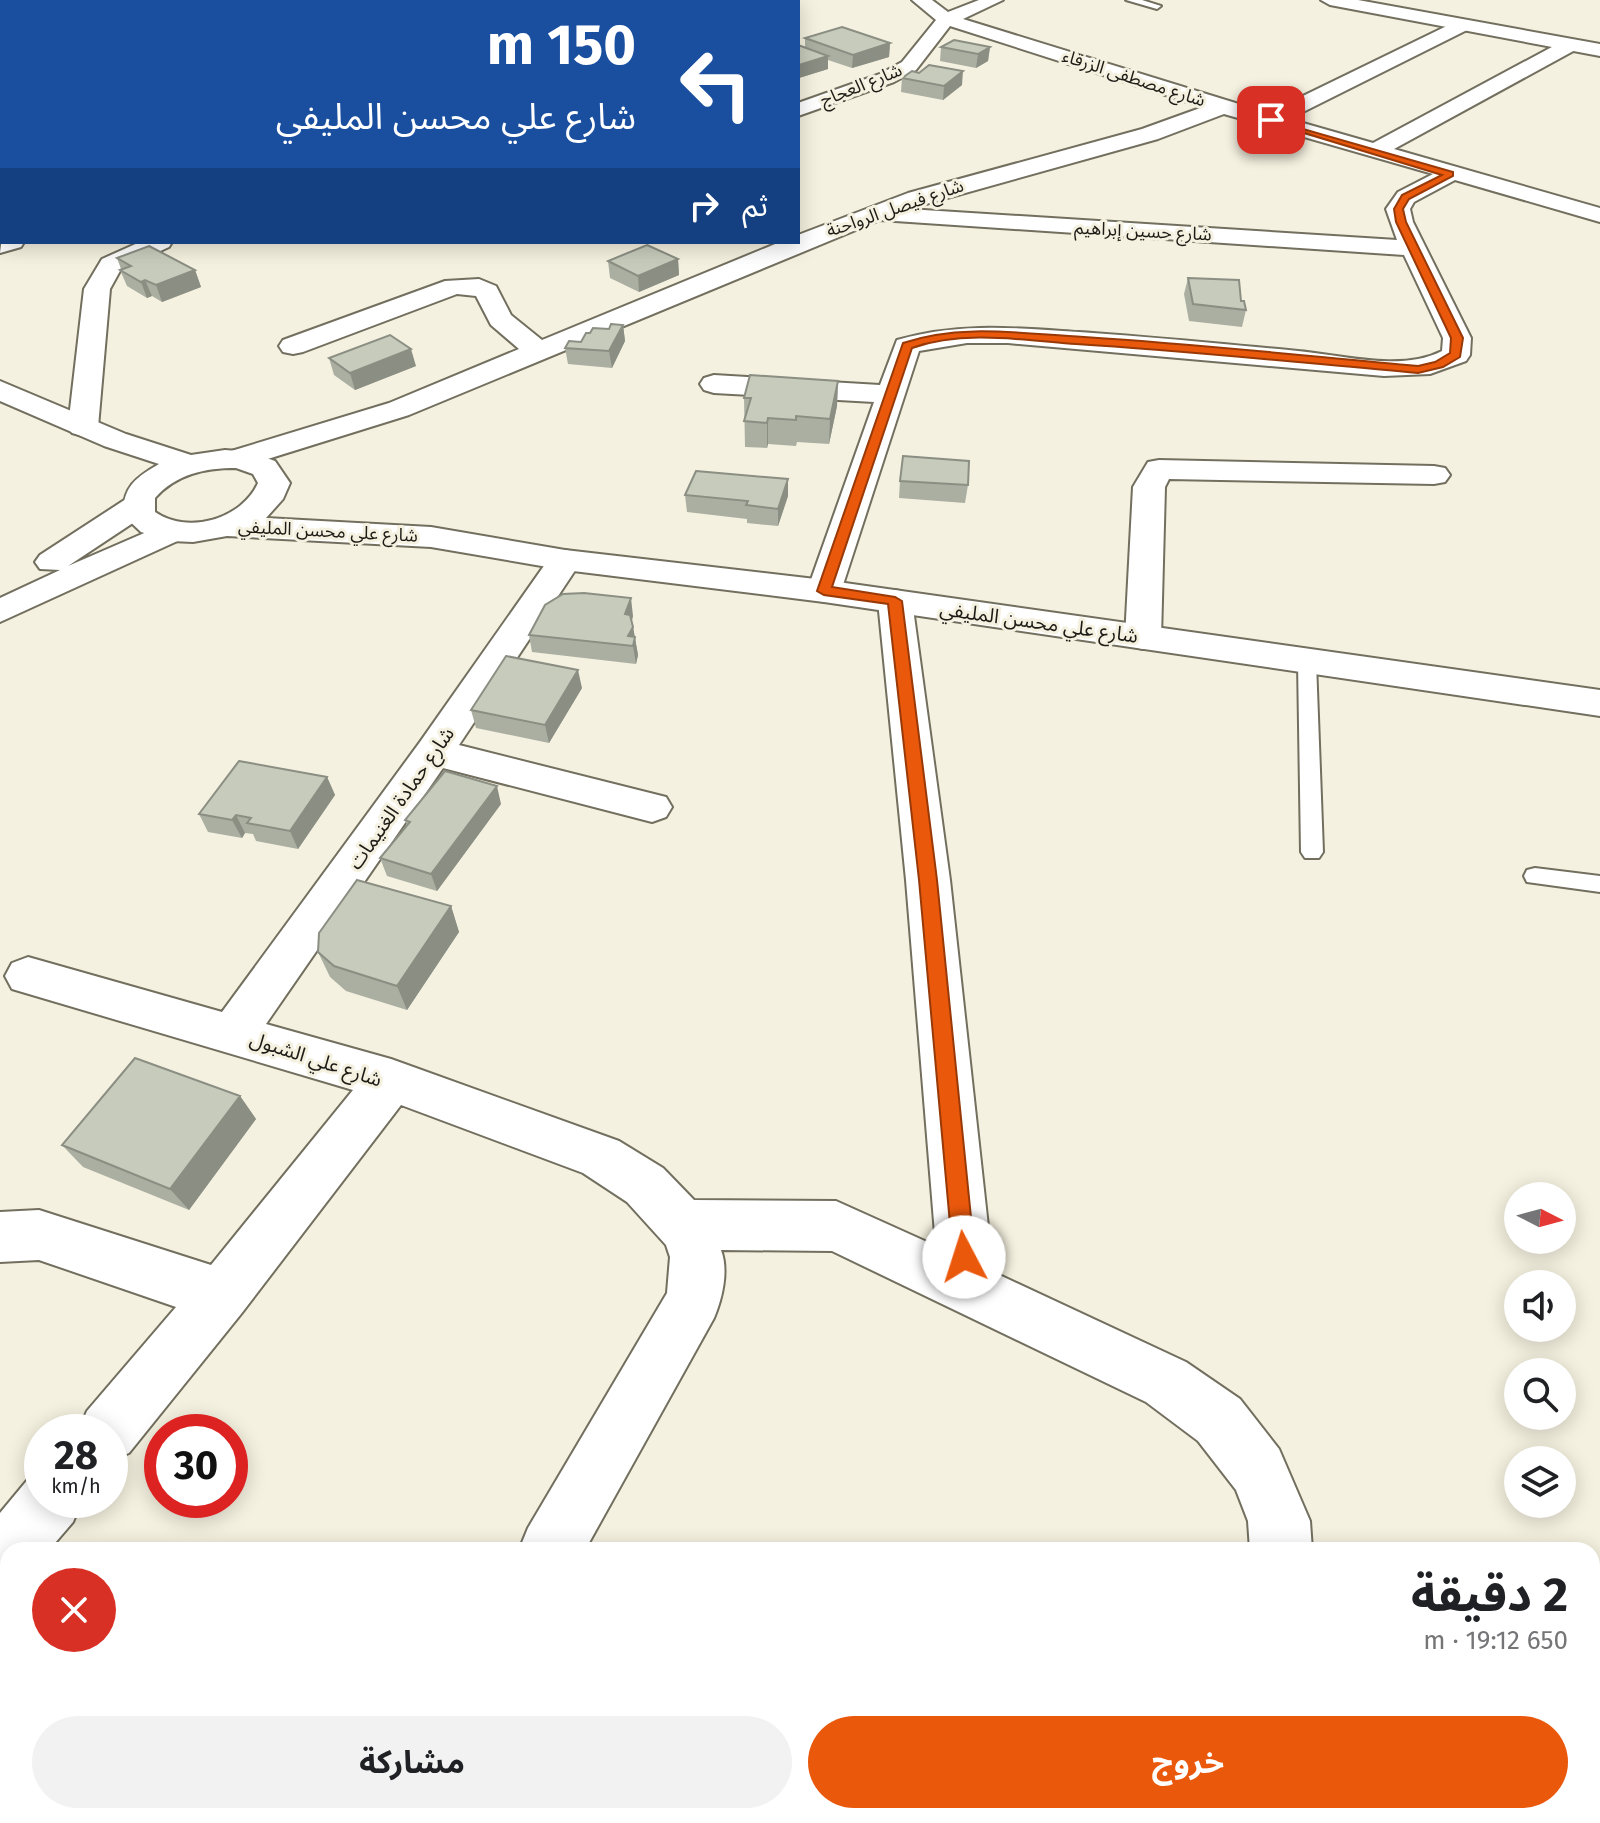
<!DOCTYPE html>
<html lang="ar">
<meta charset="utf-8">
<style>
:root{--surface:#fff;--page:#f2f2f2;--text:#202124;--muted:#757577;--accent:#ea580c}
body{margin:0;font-family:"Fira Sans","Noto Sans Arabic",sans-serif;background:var(--page);color:var(--text);direction:rtl;height:100vh;display:flex;flex-direction:column;font-size:30px;white-space:nowrap}
*{box-sizing:border-box;margin:0}
p{font-size:26px;color:var(--muted)}
.icon{flex:none;width:44px;height:44px;fill:none;stroke:currentColor;stroke-width:2;stroke-linecap:round;stroke-linejoin:round}
.map{position:relative;flex:1;overflow:hidden;direction:ltr}
.sheet{position:absolute;left:0px;top:1542px;width:1600px;height:282px;display:flex;flex-direction:column;background:var(--surface);border-radius:24px 24px 0 0;box-shadow:0 4px 20px #0003;direction:rtl}
.sheet>*{flex:none}
.guide{position:absolute;left:0px;top:0px;width:800px;height:244px;box-shadow:0 4px 20px #0003;direction:rtl;background:#1a4fa0;color:#fff;overflow:hidden}
.needle{width:52px;rotate:96deg}
.fabs{position:absolute;left:1504px;top:1182px;display:grid;gap:16px}
.fabs a{display:grid;place-items:center;width:72px;height:72px;border-radius:50%;background:var(--surface);box-shadow:0 4px 20px #0003;font-size:40px}
.speed{position:absolute;left:24px;top:1414px;display:flex;gap:16px;font-size:40px;font-weight:700;text-align:center}
.speed>*{display:grid;place-content:center;width:104px;height:104px;border-radius:50%;background:var(--surface);box-shadow:0 4px 20px #0003;line-height:1}
.speed small{font-size:20px;font-weight:400}
.speed .limit{border:12px solid #d22;background:#fff;color:#111}
.pin{position:absolute;display:grid;place-items:center;width:68px;height:68px;color:#fff;margin:-34px;border-radius:16px;box-shadow:0 4px 12px #0006}
.me{position:absolute;width:88px;margin:-44px;rotate:355deg;stroke-linejoin:round;filter:drop-shadow(0 0 6px #0008)}
.turn{display:flex;align-items:center;gap:28px;height:168px;padding:0 32px;font-size:36px}
.turn .icon{width:104px;height:104px;stroke-width:2.5}
.turn b{display:block;font-size:56px;line-height:68px}
.then{display:flex;align-items:center;height:76px;padding:0 32px;background:#0003;gap:16px;font-size:30px}
.round{display:grid;place-items:center;flex:none;width:84px;height:84px;border-radius:42px;background:var(--page)}
.summary{display:flex;align-items:center;justify-content:space-between;height:136px;padding:0 32px}
h1{font-size:48px;font-weight:700;line-height:60px}
.action{display:flex;gap:16px;margin-top:auto;padding:16px 32px}
.action a{flex:1;height:92px;border-radius:48px;background:var(--accent);color:#fff;font-size:32px;font-weight:700;line-height:92px;text-align:center}
.action a+a{background:var(--page);color:var(--text)}
.map>svg:first-child{display:block}
.lines{fill:none;stroke-linecap:round;stroke-linejoin:round}
.service-casing{stroke:#726f5f;stroke-width:4}
.minor-casing{stroke:#726f5f;stroke-width:4}
.tertiary-casing{stroke:#726f5f;stroke-width:4}
.service{fill:#fff;fill-rule:evenodd}
.minor{fill:#fff;fill-rule:evenodd}
.tertiary{fill:#fff;fill-rule:evenodd}
.wall{fill:#aaafa1}
.shaded-wall{fill:#8b8e83}
.building{fill:#c6cbbb;stroke:#8b8e83;stroke-width:2}
.route{fill:#ea580c;stroke:#983908;stroke-width:2}
.labels{text-anchor:middle;dominant-baseline:central;stroke-width:6;stroke-linejoin:round;paint-order:stroke}
.far-street-label{font-size:18px;fill:#1c1b15;stroke:#f5f1e0}
.street-label{font-size:20px;fill:#1c1b15;stroke:#f5f1e0}
</style>
<div class="map">
<svg width="1600" height="1823" viewBox="0 0 1600 1823">
<rect width="100%" height="100%" fill="#f5f1e0"/>
<g class="lines">
<g class="service-casing">
<path id="service" d="M1126,0h16l19,6 -4,3z
M1307,656l9,6 7,190 -4,6h-14l-4,-6 -3,-190z
M1535,868l65,8v16l-73,-10 -3,-6 3,-6z"/>
</g>
<g class="minor-casing">
<path id="minor" d="M301,0h26l-28,2z
M912,0h20l16,12 31,-12h24l-40,19 305,94 189,-92h12l3,4 -3,4 -180,90 84,24 190,-102h14l2,4 -2,4 -183,100 206,59v14l-145,-42 -41,22 -4,7 3,13 58,116 -1,17 -4,6 -36,13 -46,2 -376,-33h-41l-48,8 -78,240 -5,7 -12,4 -12,-4 -5,-7 67,-189 -160,-9 -10,-3 -4,-6 4,-6 10,-3 166,10 17,-45c62,-18 119,-12 182,-8 73,5 146,12 219,19 44,4 103,21 144,0l1,-13 -39,-83 -524,-35 -471,195 -170,53 -11,-2 -4,-7 4,-7 161,-49 130,-54 -28,-24 -15,-29 -19,-2 -154,58 -10,2 -10,-2 -4,-6 4,-6 162,-59 34,-2 17,7 15,29 31,25 238,-98h18v-7l110,-42 234,-64 61,-22 -253,-81 -34,44 -22,12 -96,34v-13l82,-29 22,-12 34,-42zM1224,114l209,60 -35,18 -12,17 11,31 -489,-31 250,-70z
M0,6h2v11h-2z
M0,54h2v12h-2z
M2,237v5h22l-3,5 -21,6z
M140,242h32l-3,5 -48,22 -11,20 -12,138 -4,6 -11,3 -11,-3 -4,-6 16,-138 18,-30z
M1159,460l275,6 11,2 5,7 -5,7 -11,2 -265,-5 -4,8 -4,151 -5,8 -13,3 -13,-3 -5,-8 8,-151 15,-25z
M137,496l11,3 5,7 -5,7 -80,53 104,-45 12,3 4,7 -4,7 -184,84v-24l60,-28 -20,-1 -5,-7 5,-7 86,-56z
M565,550l12,3 5,7 -123,185 207,52 6,10 -6,10 -14,5 -209,-54 -177,256 125,35 228,82 44,27 31,32 142,1 100,45 -30,-366 -28,-279 5,-8 12,-3 12,3 5,8 38,279 43,392 193,90 54,37 39,50 31,72 2,29h-62l-2,-29 -12,-31 -38,-49 -52,-39 -314,-151 -111,-1c8,21 1,49 -7,68l-129,232h-66l9,-22 139,-235 3,-36 -4,-12 -39,-43 -44,-29 -182,-68 -160,209 -112,139 -19,8v-29h-32l9,-21 89,-104 -137,-47 -39,2v-50l39,-2 172,55 142,-175 -341,-101 -7,-13 7,-13 16,-6 194,55 198,-270 133,-189z
M42,1473v27h40l-9,22 -24,28h-41v31l-8,-3v-65l29,-35z
M361,1816h71l-3,7h-71z
M1201,1816h70l-1,7h-70z"/>
</g>
<g class="tertiary-casing">
<path id="tertiary" d="M612,0h24l-26,2z
M1321,0h37l242,44v12l-270,-51z
M2,150v14l-2,1v-14z
M0,381l126,53 65,21 34,-5 25,2 25,9 15,22 -7,16 -17,19 165,9 134,23 259,30 776,110v26l-776,-114 -259,-32 -134,-23 -204,-11 -34,6 -22,-1 -30,-9 -18,-17c0,-28 12,-37 36,-51l-55,-18 -104,-45zM236,468l17,6 5,9c-16,36 -70,52 -103,29v-14c21,-24 50,-30 81,-30z"/>
</g>
<use href="#service" class="service"/>
<use href="#minor" class="minor"/>
<use href="#tertiary" class="tertiary"/>
</g>
<path class="wall" d="M3,0h26l-3,2h-22z
M330,0h47v2h-46z
M495,0h51v2h-50z
M805,38l85,5 -1,14 -37,11 -24,-8v9l-29,9h-1v-33l7,2z
M941,47h49l-2,14 -12,7 -36,-7z
M902,78l60,7 -19,15 -42,-8z
M117,258l78,12 6,17 -39,15 -10,-6 -5,2 -20,-12 -7,-16 1,-1z
M678,259l1,16 -40,17 -29,-14 -2,-17z
M1188,278l53,23 5,9 -4,17 -53,-6 -5,-27z
M623,325l2,16 -13,27 -44,-4 -3,-16 16,-6 9,-9z
M329,358l87,8 -61,24 -21,-15z
M838,381l-1,25 -8,38 -32,-2 -1,4 -28,-2 -1,4 -22,-1 -1,-49z
M900,481l68,4 -3,18 -66,-5z
M685,495l103,1 -10,30 -31,-3v-4l-60,-7z
M633,616l-1,5 6,34 -2,9 -104,-12 -3,-17z
M582,688l-33,55 -73,-15 -5,-18z
M327,777l8,18 -37,54 -42,-8 -3,-7 -8,-1 -3,5 -34,-6 -9,-18z
M501,804l-64,87 -50,-15 -7,-18 27,-33 -2,-5z
M451,906l8,26 -52,78 -61,-19 -16,-14 -12,-25z
M240,1096l16,23 -67,91 -106,-43 -21,-22z"/>
<path class="shaded-wall" d="M347,0h30v2h-30z
M525,0h21v2h-25z
M890,43l-1,14 -37,11 1,-13z
M990,47l-2,14 -12,7 2,-14z
M828,56v13l-29,9v-13z
M963,71l-1,14 -19,15 1,-14z
M678,259l1,16 -40,17 -1,-16z
M195,270l6,17 -39,15 -6,-17z
M145,280l7,16 -5,2 -6,-16z
M623,325l2,16 -13,27 -3,-17z
M411,349l5,17 -61,24 -5,-17z
M838,381l-1,25 -8,38 1,-25z
M768,418v26l-1,4v-25z
M788,479v17l-10,30v-17z
M631,598l2,18 -5,16 -3,-18z
M633,627l5,28 -2,9 -3,-18 -5,-10z
M578,670l4,18 -33,55 -4,-18z
M327,777l8,18 -37,54 -8,-18z
M497,786l4,18 -64,87 -6,-17z
M236,815l9,18 -3,5 -10,-18z
M451,906l8,26 -52,78 -10,-24z
M240,1096l16,23 -67,91 -19,-21z
M0,1790l8,6v16l-8,11z"/>
<path class="building" d="M167,0h45l-9,2h-37l-2,-1z
M842,27l48,16 -37,12 -48,-17z
M954,40l36,7 -12,7 -37,-7z
M798,45l30,11 -29,9 -1,-1z
M929,65l34,6 -19,15 -42,-8 10,-7 7,2z
M647,245l31,14 -40,17 -30,-15z
M149,246l46,24 -39,15 -11,-5 -4,2 -21,-12 11,-4 -14,-8z
M1188,278l51,2 2,21h3l2,9 -53,-6z
M611,324l12,1 -14,26 -44,-3 4,-7 12,1 5,-9h4l3,-5 16,1z
M390,335l21,14 -61,24 -21,-15z
M750,375l88,6 -8,38 -34,-3v4l-28,-2 -1,5 -23,-2 7,-23h-7z
M903,456l66,5 -1,24 -68,-4z
M696,471l92,8 -10,30 -32,-4 2,-4 -63,-6z
M584,593l47,5 -6,16 5,1 3,12 -5,9 7,1 -2,9 -104,-11 16,-30 18,-11z
M506,656l72,14 -33,55 -74,-15z
M239,761l88,16 -37,54 -43,-8 4,-5 -15,-3 -4,5 -33,-6z
M445,771l52,15 -66,88 -51,-16 30,-36 -5,-2z
M357,880l94,26 -54,80 -63,-20 -16,-14 1,-19z
M135,1058l105,38 -70,93 -108,-44z"/>
<path class="route" d="M1268,119l185,53v4l-44,23 -6,10 3,13 57,116 -3,19 -17,10 -25,6c-114,-10 -228,-22 -342,-29 -53,-4 -113,-14 -164,4l-80,239 63,10 7,4 35,279 38,377 -3,7 -8,3 -8,-3 -3,-7 -34,-377 -31,-276 -64,-9 -7,-4 86,-248c58,-20 121,-9 181,-6 112,7 223,19 334,29l17,-4 15,-9 1,-15 -55,-116 -2,-13 8,-14 40,-20 -174,-53z"/>
<g class="labels">
<g class="far-street-label">
<text transform="translate(1134 78) rotate(18)">شارع مصطفى الزرقاء</text>
<text transform="translate(861 85) rotate(-22)">شارع العجاج</text>
<text transform="translate(895 208) rotate(-19)">شارع فيصل الرواحنة</text>
<text transform="translate(1143 231) rotate(3)">شارع حسين إبراهيم</text>
<text transform="translate(328 531) rotate(3)">شارع علي محسن المليفي</text>
</g>
<g class="street-label">
<text transform="translate(1039 622) rotate(8)">شارع علي محسن المليفي</text>
<text transform="translate(401 798) rotate(-55)">شارع حمادة الغنيمات</text>
<text transform="translate(316 1059) rotate(18)">شارع علي الشبول</text>
</g>
</g>
</svg>
<div class="fabs">
<a><svg class="needle" viewBox="-14 -14 28 28"><path d="M0-13l5 13h-10z" fill="#e53935"/><path d="M0 13l5-13h-10z" fill="#757577"/></svg></a>
<a><svg class="icon" aria-label="sound" viewBox="0 0 24 24"><path d="M4 9h4l5-4v14l-5-4H4zM17 9q2 3 0 6"/></svg></a>
<a><svg class="icon" aria-label="search" viewBox="0 0 24 24"><circle cx="10" cy="10" r="6"/><path d="M15 15l6 6"/></svg></a>
<a><svg class="icon" aria-label="layers" viewBox="0 0 24 24"><path d="M12 4l9 5-9 5-9-5zM3 14l9 5 9-5"/></svg></a>
</div>
<div class="speed"><div>28<small>km/h</small></div><div class="limit">30</div></div>
<div class="pin" style="left:1271px;top:120px;background:#d93025"><svg class="icon" aria-label="arrive" viewBox="0 0 24 24"><path d="M6 21V4h12l-3 4 3 4H6"/></svg></div>
<svg class="me" style="left:964px;top:1257px" viewBox="-20 -20 40 40"><circle r="19" fill="#fff"/><path d="M0-13L10 11 0 6-10 11z" fill="#ea580c"/></svg>
<div class="guide">
<div class="turn"><svg class="icon" aria-label="left" viewBox="0 0 24 24"><path d="M17 20v-9H6M10 6l-5 5 5 5"/></svg><div><b>150 m</b>شارع علي محسن المليفي</div></div>
<div class="then">ثم<svg class="icon" aria-label="right" viewBox="0 0 24 24"><path d="M7 20v-9h11M14 6l5 5-5 5"/></svg></div>
</div>
<section class="sheet">
<div class="summary"><div><h1>2 دقيقة</h1><p>650 m · 19:12</p></div><a class="round" style="background:#d93025;color:#fff"><svg class="icon" aria-label="close" viewBox="0 0 24 24"><path d="M6 6l12 12M18 6L6 18"/></svg></a></div>
<div class="action"><a>خروج</a><a>مشاركة</a></div>
</section>
</div>
